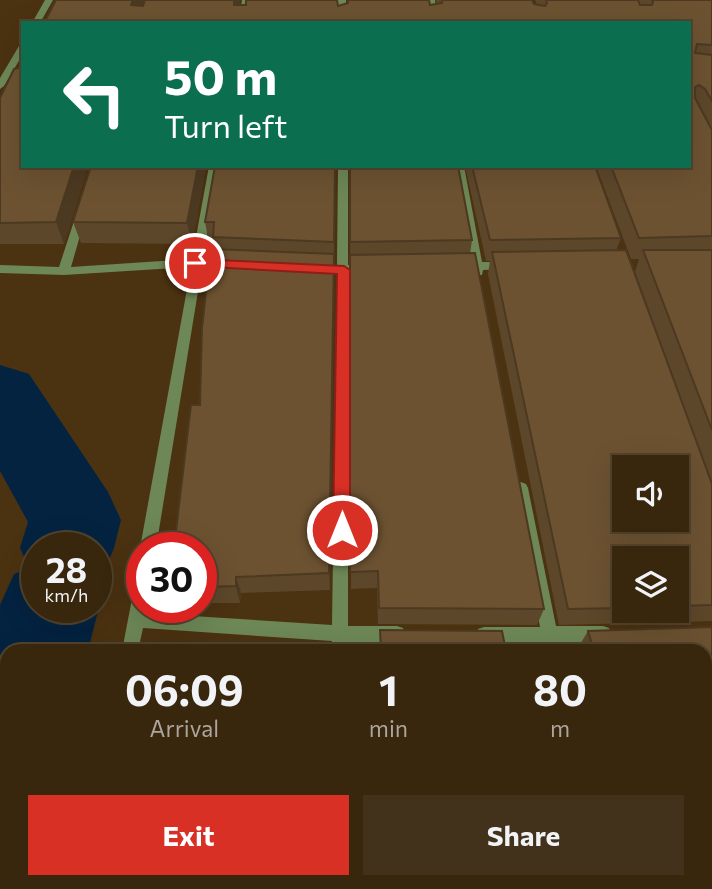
<!DOCTYPE html>
<style>
:root{--surface:#38260d;--page:#43321b;--text:#f1f3f6;--muted:#aba59d;--line:#52432e;--accent:#d93025}
body{margin:0;font-family:Commissioner,sans-serif;background:var(--page);color:var(--text);height:100vh;display:flex;flex-direction:column;font-size:26px;white-space:nowrap}
*{box-sizing:border-box;margin:0}
p{font-size:23px;color:var(--muted)}
.icon{flex:none;width:38px;height:38px;fill:none;stroke:currentColor;stroke-width:2;stroke-linecap:round;stroke-linejoin:round}
.map{position:relative;flex:1;overflow:hidden}
.drawer{position:absolute;left:0px;top:644px;width:712px;height:245px;display:flex;flex-direction:column;background:var(--surface);border-radius:21px 21px 0 0;box-shadow:0 7px 28px #0002,0 0 0 2px var(--line)}
.drawer>*{flex:none}
.banner{position:absolute;left:21px;top:21px;width:670px;height:147px;border-radius:0px;box-shadow:0 7px 28px #0002,0 0 0 2px var(--line);background:#0b6e4f;color:#fff;overflow:hidden}
.fabs{position:absolute;left:612px;top:455px;display:grid;gap:14px}
.fabs a{display:grid;place-items:center;width:77px;height:77px;border-radius:0px;background:var(--surface);box-shadow:0 7px 28px #0002,0 0 0 2px var(--line);font-size:35px}
.speed{position:absolute;left:21px;top:532px;display:flex;gap:14px;font-size:35px;font-weight:700;text-align:center}
.speed>*{display:grid;place-content:center;width:91px;height:91px;border-radius:50%;background:var(--surface);box-shadow:0 7px 28px #0002,0 0 0 2px var(--line);line-height:1}
.speed small{font-size:18px;font-weight:400}
.speed .limit{border:10px solid #d22;background:#fff;color:#111}
.pin{position:absolute;display:grid;place-items:center;width:60px;height:60px;color:#fff;margin:-30px;border:4px solid #fff;border-radius:50%;box-shadow:0 2px 7px #0007}
.me{position:absolute;width:77px;margin:-38px;rotate:0deg;stroke-linejoin:round;filter:drop-shadow(0 0 5px #0008)}
.turn{display:flex;align-items:center;gap:24px;height:147px;padding:0 28px;font-size:32px}
.turn .icon{width:91px;height:91px;stroke-width:2.5}
.turn b{display:block;font-size:49px;line-height:60px}
.eta{display:flex;justify-content:space-evenly;align-items:center;height:119px;text-align:center}
.eta b{font-size:42px;font-weight:700;line-height:49px}
.primary-button{display:flex;gap:14px;margin-top:auto;padding:14px 28px}
.primary-button a{flex:1;height:80px;border-radius:0px;background:var(--accent);color:#fff;font-size:28px;font-weight:700;line-height:80px;text-align:center}
.primary-button a+a{background:var(--page);color:var(--text)}
.map>svg:first-child{display:block}
.lines{fill:none;stroke-linecap:round;stroke-linejoin:round}
.river{fill:#042341;fill-rule:evenodd}
.street{fill:#6d8756;fill-rule:evenodd}
.wall{fill:#5d472a;fill-rule:evenodd}
.shaded-wall{fill:#4c3922}
.building{fill:#6c5231;stroke:#4c3922;stroke-width:2;fill-rule:evenodd}
.route{fill:#d93025;stroke:#8d1f18;stroke-width:2}
</style>
<div class="map">
<svg width="712" height="889" viewBox="0 0 712 889">
<rect width="100%" height="100%" fill="#4b3211"/>
<g class="lines">
<path class="river" d="M0,365l29,9 79,118 13,28 -7,28 -13,30 -5,1v-31h-59v59h59v-6l3,6 -11,44h-81v38l-7,-2v-82l14,-31 15,-6 -9,-20 8,-26 -28,-51z
M7,696v134l-7,3v-134z"/>
<path class="street" d="M45,0h8l-13,23h-8z
M242,0h8l-4,23h-8z
M338,0h8v23h-8z
M427,0h8l3,23h-8z
M23,44v10l-19,32 -4,3v-11l19,-32z
M209,166h10l-16,94 23,1 6,4 -6,4 -24,-2 -46,281h-14v3l-2,-3 51,-281 -127,8 -64,-2v-8l59,2 17,-52 5,-3 5,3 -15,52 121,-8z
M338,166h10v99h21l6,4 -6,4h-21v353h49l6,2 2,6 -2,6 -6,2h-49v9h-16v-10l-189,-13 -5,23h-16l12,-63 2,-5 6,-2v26h4l-1,6 187,12 5,-352h-21l-6,-4 6,-4h21z
M454,166h10l18,96h27l4,1v6l-30,1 -1,5h-8l-2,-5h-13l-6,-4 6,-4h12z
M521,482l5,2 2,4 28,138h47l6,2 2,6 -2,6 -6,2h-43l1,9h-16l-2,-9 -59,1 -6,-2 -2,-6 2,-6 6,-2h56l-26,-139 2,-4z
M76,882h20l-1,7h-20z
M327,882h20l-1,7h-20z
M586,882h20l1,7h-20z"/>
</g>
<path class="wall" d="M145,0h95l-1,5 99,1 92,-1 7,-1 -1,-4h96l2,4 3,1 -2,-5h177v483l-77,-211 4,-13h-8l-35,-93h94v-143h-646l99,-17z
M0,98l23,68h65l-24,78h-64z
M91,166h115l-14,78 -111,-1 -8,-21z
M215,166h120l-5,424 -89,3 -1,10h-39l-1,-198 15,-156 -1,-6h-5l-4,-21z
M350,166l122,74 -2,14 74,355 -7,16 -159,-1 -1,-36 -26,1z
M465,166h130l26,72 -5,13 96,233v137l-153,4 -71,-351 2,-13h-4zM625,558h52v53h-52z
M712,627v262h-79l-2,-7h74v-231h-125l-1,-5 9,-15z"/>
<path class="shaded-wall" d="M133,0h11l-8,23 -5,-18z
M234,0h6l-4,23 -2,-18z
M74,166h14l-24,78 -8,-22z
M198,166h8l-14,78 -5,-21z
M334,254v22l-4,314 -1,-17z
M236,577l5,16 -1,10 -4,-17z
M296,882h3v7h-3z"/>
<path class="building" d="M56,0h77l-2,5 12,1 2,-6h89v5h12v-5h91l1,6 10,-3v-3h81l1,5 12,-2v-3h90l2,4 11,2 2,-3 -1,-3h92l2,5h12l1,-3 -1,-2h60v45l-15,-1 -2,9 17,2v46l-7,-12 -6,-4 -4,2v11l17,32v106l-73,2 -28,-72h79v-143h-646z
M23,61v105h51l-18,56 -56,1v-125l14,-29 5,-1z
M91,166h107l-11,57 -114,-1z
M215,166h120l-1,76 -121,-5 1,-15h-9z
M350,166h108l14,74 -122,2z
M472,166h123l26,72 -131,2z
M211,249l123,5 -5,319 -93,4v9l-35,1v-39h-27l17,-143h9l2,-77z
M626,250l86,234v121l-35,1v-48h-52v50l-57,1 -76,-357zM625,467h52v53h-52z
M643,250h69v180z
M475,253l69,356 -165,-1 -1,-37 -28,1v-317z
M712,627v262h-64l-1,-7h58v-231h-111l-6,-20z
M380,630l122,1 4,20h-125z
M120,882h176v7h-177z
M380,882h173l1,7h-174z"/>
<path class="route" d="M195,259l149,7 6,4v260l-2,5h-13l-2,-5 4,-256 -146,-8v-6z"/>
</svg>
<div class="fabs">
<a><svg class="icon" aria-label="sound" viewBox="0 0 24 24"><path d="M4 9h4l5-4v14l-5-4H4zM17 9q2 3 0 6"/></svg></a>
<a><svg class="icon" aria-label="layers" viewBox="0 0 24 24"><path d="M12 4l9 5-9 5-9-5zM3 14l9 5 9-5"/></svg></a>
</div>
<div class="speed"><div>28<small>km/h</small></div><div class="limit">30</div></div>
<div class="pin" style="left:195px;top:263px;background:#d93025"><svg class="icon" aria-label="arrive" viewBox="0 0 24 24"><path d="M6 21V4h12l-3 4 3 4H6"/></svg></div>
<svg class="me" style="left:342px;top:530px" viewBox="-20 -20 40 40"><circle r="17" fill="#d93025" stroke="#fff" stroke-width="3"/><path d="M0-11L8 9 0 5-8 9z" fill="#fff"/></svg>
<div class="banner">
<div class="turn"><svg class="icon" aria-label="left" viewBox="0 0 24 24"><path d="M17 20v-9H6M10 6l-5 5 5 5"/></svg><div><b>50 m</b>Turn left</div></div>
</div>
<section class="drawer">
<div class="eta">
<div><b>06:09</b><p>Arrival</p></div>
<div><b>1</b><p>min</p></div>
<div><b>80</b><p>m</p></div>
</div>
<div class="primary-button"><a>Exit</a><a>Share</a></div>
</section>
</div>
